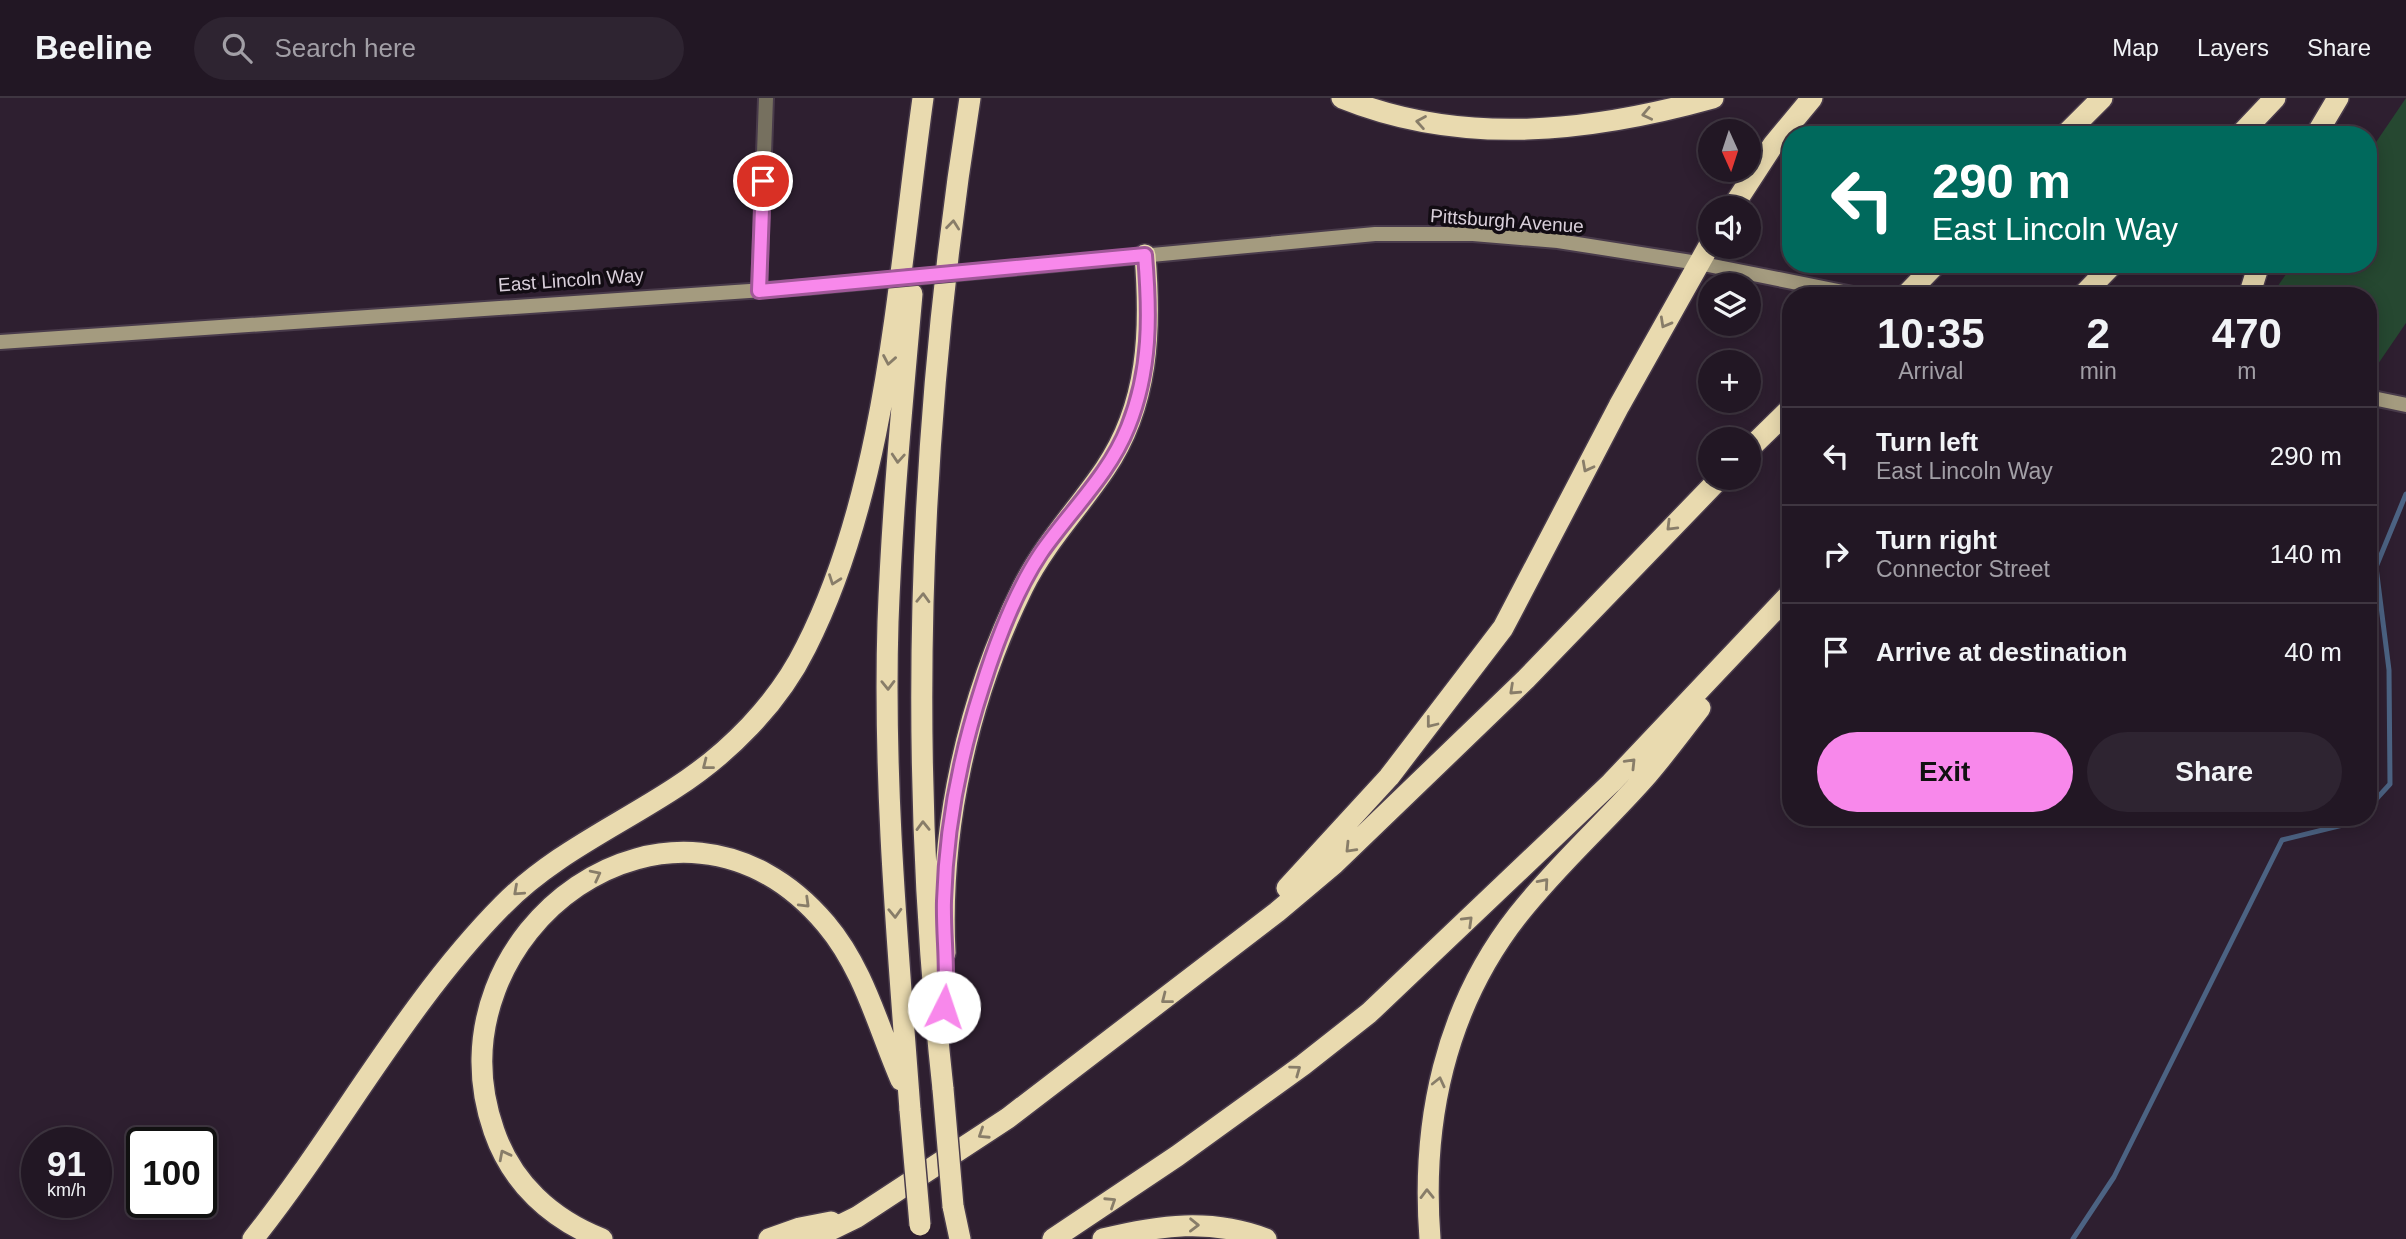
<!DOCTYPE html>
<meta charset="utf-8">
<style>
:root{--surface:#221724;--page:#2e2431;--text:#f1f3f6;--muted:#a29fa6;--line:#3f3641;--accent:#f888eb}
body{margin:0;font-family:Helvetica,sans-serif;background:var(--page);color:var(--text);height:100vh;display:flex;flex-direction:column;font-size:26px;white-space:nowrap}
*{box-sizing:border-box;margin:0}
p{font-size:23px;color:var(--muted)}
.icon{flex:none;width:38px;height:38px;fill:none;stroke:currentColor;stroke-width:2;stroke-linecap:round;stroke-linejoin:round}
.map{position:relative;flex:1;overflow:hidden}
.details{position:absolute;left:1782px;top:189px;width:595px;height:539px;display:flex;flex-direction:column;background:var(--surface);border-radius:28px;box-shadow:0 4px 18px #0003,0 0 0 2px var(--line)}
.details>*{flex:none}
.guide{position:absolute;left:1782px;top:28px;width:595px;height:147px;border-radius:28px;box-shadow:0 4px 18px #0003,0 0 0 2px var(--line);background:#00695c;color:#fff;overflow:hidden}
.needle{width:46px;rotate:177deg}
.fabs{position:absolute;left:1698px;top:21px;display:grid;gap:14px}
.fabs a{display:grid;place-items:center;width:63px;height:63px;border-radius:50%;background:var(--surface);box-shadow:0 4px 18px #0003,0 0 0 2px var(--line);font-size:35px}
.speed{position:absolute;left:21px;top:1029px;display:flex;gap:14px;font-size:35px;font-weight:700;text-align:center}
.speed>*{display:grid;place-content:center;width:91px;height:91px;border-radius:50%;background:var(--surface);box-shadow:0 4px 18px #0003,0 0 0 2px var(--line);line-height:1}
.speed small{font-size:18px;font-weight:400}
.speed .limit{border:4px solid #111;border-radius:10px;background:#fff;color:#111}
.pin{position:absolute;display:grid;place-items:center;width:60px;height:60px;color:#fff;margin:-30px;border:4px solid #fff;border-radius:50%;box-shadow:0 2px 7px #0007}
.me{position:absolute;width:77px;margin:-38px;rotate:4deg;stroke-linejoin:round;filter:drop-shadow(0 0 5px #0008)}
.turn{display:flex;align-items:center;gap:24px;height:147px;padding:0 35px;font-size:32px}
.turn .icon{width:91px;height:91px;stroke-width:2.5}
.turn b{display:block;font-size:49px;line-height:60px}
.eta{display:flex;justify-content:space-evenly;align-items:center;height:119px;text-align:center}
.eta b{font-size:42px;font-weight:700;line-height:49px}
.button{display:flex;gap:14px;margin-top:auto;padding:14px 35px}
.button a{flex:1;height:80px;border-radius:42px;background:var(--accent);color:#111;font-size:28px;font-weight:700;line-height:80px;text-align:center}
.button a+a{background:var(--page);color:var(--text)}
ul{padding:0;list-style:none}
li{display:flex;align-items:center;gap:21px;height:98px;padding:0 35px;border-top:2px solid var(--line)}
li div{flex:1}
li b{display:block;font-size:26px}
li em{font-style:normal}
header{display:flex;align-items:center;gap:42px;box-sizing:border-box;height:98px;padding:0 35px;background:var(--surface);border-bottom:2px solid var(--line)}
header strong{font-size:33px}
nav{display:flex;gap:38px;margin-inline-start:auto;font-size:24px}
.search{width:490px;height:63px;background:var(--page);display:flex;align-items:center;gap:18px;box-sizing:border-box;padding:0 24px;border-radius:38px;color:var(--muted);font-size:26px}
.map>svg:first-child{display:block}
.green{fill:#264831}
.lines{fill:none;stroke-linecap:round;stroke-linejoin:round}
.stream{stroke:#4c6383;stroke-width:5}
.tertiary-casing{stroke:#493b4b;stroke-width:18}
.secondary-casing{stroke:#493b4b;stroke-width:18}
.motorway-casing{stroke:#493b4b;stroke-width:24}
.tertiary{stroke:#76705f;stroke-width:14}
.secondary{stroke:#a49b7f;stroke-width:14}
.motorway{stroke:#e9daaf;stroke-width:21}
.secondary-bridge-casing{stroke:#493b4b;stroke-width:18;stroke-linecap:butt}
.motorway-bridge-casing{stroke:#493b4b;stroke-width:24;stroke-linecap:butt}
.secondary-bridge{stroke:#a49b7f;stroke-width:14}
.motorway-bridge{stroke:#e9daaf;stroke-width:21}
.oneway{stroke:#887d69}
.route-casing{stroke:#a15899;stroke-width:18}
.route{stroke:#f888eb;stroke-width:12}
.labels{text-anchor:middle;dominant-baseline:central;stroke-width:7;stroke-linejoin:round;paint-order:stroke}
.street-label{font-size:19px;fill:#d9cfda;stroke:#120c13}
</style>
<header>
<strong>Beeline</strong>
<div class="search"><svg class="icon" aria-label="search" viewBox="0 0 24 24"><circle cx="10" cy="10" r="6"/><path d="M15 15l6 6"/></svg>Search here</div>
<nav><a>Map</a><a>Layers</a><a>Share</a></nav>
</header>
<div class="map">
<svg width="2406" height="1141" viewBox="0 0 2406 1141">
<rect width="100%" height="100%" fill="#2e1f30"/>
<path class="green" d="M2406,0v225l-28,41 -10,-2v-66h-97l22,-32h75v-110z"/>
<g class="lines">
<path class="stream" d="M2368,710l22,-24 -1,-114 -13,-103 30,-73
M2073,1141l41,-62 168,-337 73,-18 4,-5"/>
<g class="tertiary-casing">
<path id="tertiary" d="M759,193l7,-193"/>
</g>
<g class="secondary-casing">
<path id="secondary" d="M1013,170l362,-34h98l85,7 140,22 165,33
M0,244l808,-55
M2368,299l38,8"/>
</g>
<g class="motorway-casing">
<path id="motorway" d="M1342,0c121,49 249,34 371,0
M2065,37l37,-37
M2240,37l35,-37
M2316,37l22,-37
M1732,110l41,-63 39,-47
M1905,198l31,-32
M2082,198l31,-32
M2249,198l10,-32
M1748,352l42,-41
M1287,790l102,-111 114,-149 116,-222 91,-162
M945,855c-6,-125 23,-255 78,-366 22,-44 55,-78 82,-118 44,-65 46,-139 40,-214
M943,991c-36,-329 -25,-664 27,-991
M910,1012c-12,-162 -27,-325 -22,-488 4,-109 14,-218 24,-328
M953,1108l7,33
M253,1141c86,-108 152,-235 250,-334 49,-50 114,-79 172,-117 53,-34 103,-84 131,-141 82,-162 92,-372 117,-549
M602,1141c-51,-20 -90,-56 -108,-108 -70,-199 182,-385 332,-207 38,45 52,103 75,156
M769,1141l31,-11 31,-6
M812,1141l45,-22 151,-99 269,-206 57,-48 192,-185 194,-201
M1053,1141l124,-83 126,-91 66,-52 242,-230 179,-189
M1103,1141c56,-14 108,-21 163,0
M1430,1141c-9,-117 15,-231 88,-324 40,-51 88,-93 130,-141 18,-21 35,-44 52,-66"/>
</g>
<use href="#tertiary" class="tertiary"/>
<use href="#secondary" class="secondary"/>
<use href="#motorway" class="motorway"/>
<g class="secondary-bridge-casing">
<path id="secondary-bridge" d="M808,189l205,-19"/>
</g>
<g class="motorway-bridge-casing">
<path id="motorway-bridge" d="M943,991l10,117
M910,1012l10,115"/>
</g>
<use href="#secondary-bridge" class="secondary-bridge"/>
<use href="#motorway-bridge" class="motorway-bridge"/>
</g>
<defs><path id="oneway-chevron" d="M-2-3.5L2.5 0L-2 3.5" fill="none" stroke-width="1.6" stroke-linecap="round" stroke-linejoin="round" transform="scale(1.75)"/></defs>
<g class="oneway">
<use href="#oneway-chevron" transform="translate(1647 16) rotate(168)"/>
<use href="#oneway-chevron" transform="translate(1421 24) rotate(-170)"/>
<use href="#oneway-chevron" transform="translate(953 127) rotate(-84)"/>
<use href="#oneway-chevron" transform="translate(1665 225) rotate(119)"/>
<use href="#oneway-chevron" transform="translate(889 262) rotate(100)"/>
<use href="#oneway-chevron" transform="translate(898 360) rotate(94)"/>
<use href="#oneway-chevron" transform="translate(1587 369) rotate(118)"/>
<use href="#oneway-chevron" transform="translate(1671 428) rotate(135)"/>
<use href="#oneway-chevron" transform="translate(834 482) rotate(110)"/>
<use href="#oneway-chevron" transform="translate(923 500) rotate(-88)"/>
<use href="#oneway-chevron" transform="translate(888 587) rotate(89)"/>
<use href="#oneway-chevron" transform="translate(1514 592) rotate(137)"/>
<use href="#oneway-chevron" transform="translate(1431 625) rotate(128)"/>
<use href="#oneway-chevron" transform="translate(1631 665) rotate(-46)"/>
<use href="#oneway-chevron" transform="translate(707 667) rotate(142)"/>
<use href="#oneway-chevron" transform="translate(923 728) rotate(-91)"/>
<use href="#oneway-chevron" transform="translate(1350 750) rotate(134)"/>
<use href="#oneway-chevron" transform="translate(596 777) rotate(-27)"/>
<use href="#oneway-chevron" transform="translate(1544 785) rotate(-49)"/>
<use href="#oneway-chevron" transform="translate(518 793) rotate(138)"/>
<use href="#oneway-chevron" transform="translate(805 805) rotate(44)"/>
<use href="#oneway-chevron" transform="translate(895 815) rotate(88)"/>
<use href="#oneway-chevron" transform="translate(1468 823) rotate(-44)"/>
<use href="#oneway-chevron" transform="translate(1166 901) rotate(142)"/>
<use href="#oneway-chevron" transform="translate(1296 972) rotate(-36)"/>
<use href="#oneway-chevron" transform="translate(1439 984) rotate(-77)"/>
<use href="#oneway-chevron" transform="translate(983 1036) rotate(147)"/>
<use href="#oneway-chevron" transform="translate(504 1057) rotate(-117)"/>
<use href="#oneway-chevron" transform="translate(1427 1096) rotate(-91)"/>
<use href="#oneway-chevron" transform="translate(1111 1104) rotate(-33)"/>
<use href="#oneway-chevron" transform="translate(1194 1127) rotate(1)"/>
</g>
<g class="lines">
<g class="route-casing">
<path id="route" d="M763,83l-4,110 386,-36c5,59 6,115 -17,172 -19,48 -58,84 -87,126 -26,39 -45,90 -59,135 -22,68 -36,143 -38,213 -1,36 5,71 0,106"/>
</g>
<use href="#route" class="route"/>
</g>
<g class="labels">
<g class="street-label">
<text transform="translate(1507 123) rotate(4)">Pittsburgh Avenue</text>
<text transform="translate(571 182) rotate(-4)">East Lincoln Way</text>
</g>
</g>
</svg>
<div class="fabs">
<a><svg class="needle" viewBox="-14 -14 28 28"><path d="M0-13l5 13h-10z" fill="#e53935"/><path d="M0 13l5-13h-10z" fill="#a29fa6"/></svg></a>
<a><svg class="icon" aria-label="sound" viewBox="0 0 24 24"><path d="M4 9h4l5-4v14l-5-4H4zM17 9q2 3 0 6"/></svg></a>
<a><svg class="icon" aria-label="layers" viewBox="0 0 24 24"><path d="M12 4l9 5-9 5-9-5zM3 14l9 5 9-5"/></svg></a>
<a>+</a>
<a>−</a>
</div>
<div class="speed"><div>91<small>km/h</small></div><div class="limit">100</div></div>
<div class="pin" style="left:763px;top:83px;background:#d93025"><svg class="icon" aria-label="arrive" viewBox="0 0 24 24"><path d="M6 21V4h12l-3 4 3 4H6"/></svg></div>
<svg class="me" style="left:944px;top:909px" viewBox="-20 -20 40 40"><circle r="19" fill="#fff"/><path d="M0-13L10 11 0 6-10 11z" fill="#f888eb"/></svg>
<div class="guide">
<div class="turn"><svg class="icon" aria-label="left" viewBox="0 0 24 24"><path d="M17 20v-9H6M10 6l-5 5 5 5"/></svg><div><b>290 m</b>East Lincoln Way</div></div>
</div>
<section class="details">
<div class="eta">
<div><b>10:35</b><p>Arrival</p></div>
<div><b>2</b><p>min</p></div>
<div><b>470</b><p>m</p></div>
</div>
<ul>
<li><svg class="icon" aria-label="left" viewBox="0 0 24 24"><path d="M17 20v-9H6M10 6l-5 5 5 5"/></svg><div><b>Turn left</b><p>East Lincoln Way</p></div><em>290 m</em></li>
<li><svg class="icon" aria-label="right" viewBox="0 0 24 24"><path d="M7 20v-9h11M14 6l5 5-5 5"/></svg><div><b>Turn right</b><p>Connector Street</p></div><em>140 m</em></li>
<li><svg class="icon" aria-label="arrive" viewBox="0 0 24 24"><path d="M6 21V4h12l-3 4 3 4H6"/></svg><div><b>Arrive at destination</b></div><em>40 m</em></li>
</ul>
<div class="button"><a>Exit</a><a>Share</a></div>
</section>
</div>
